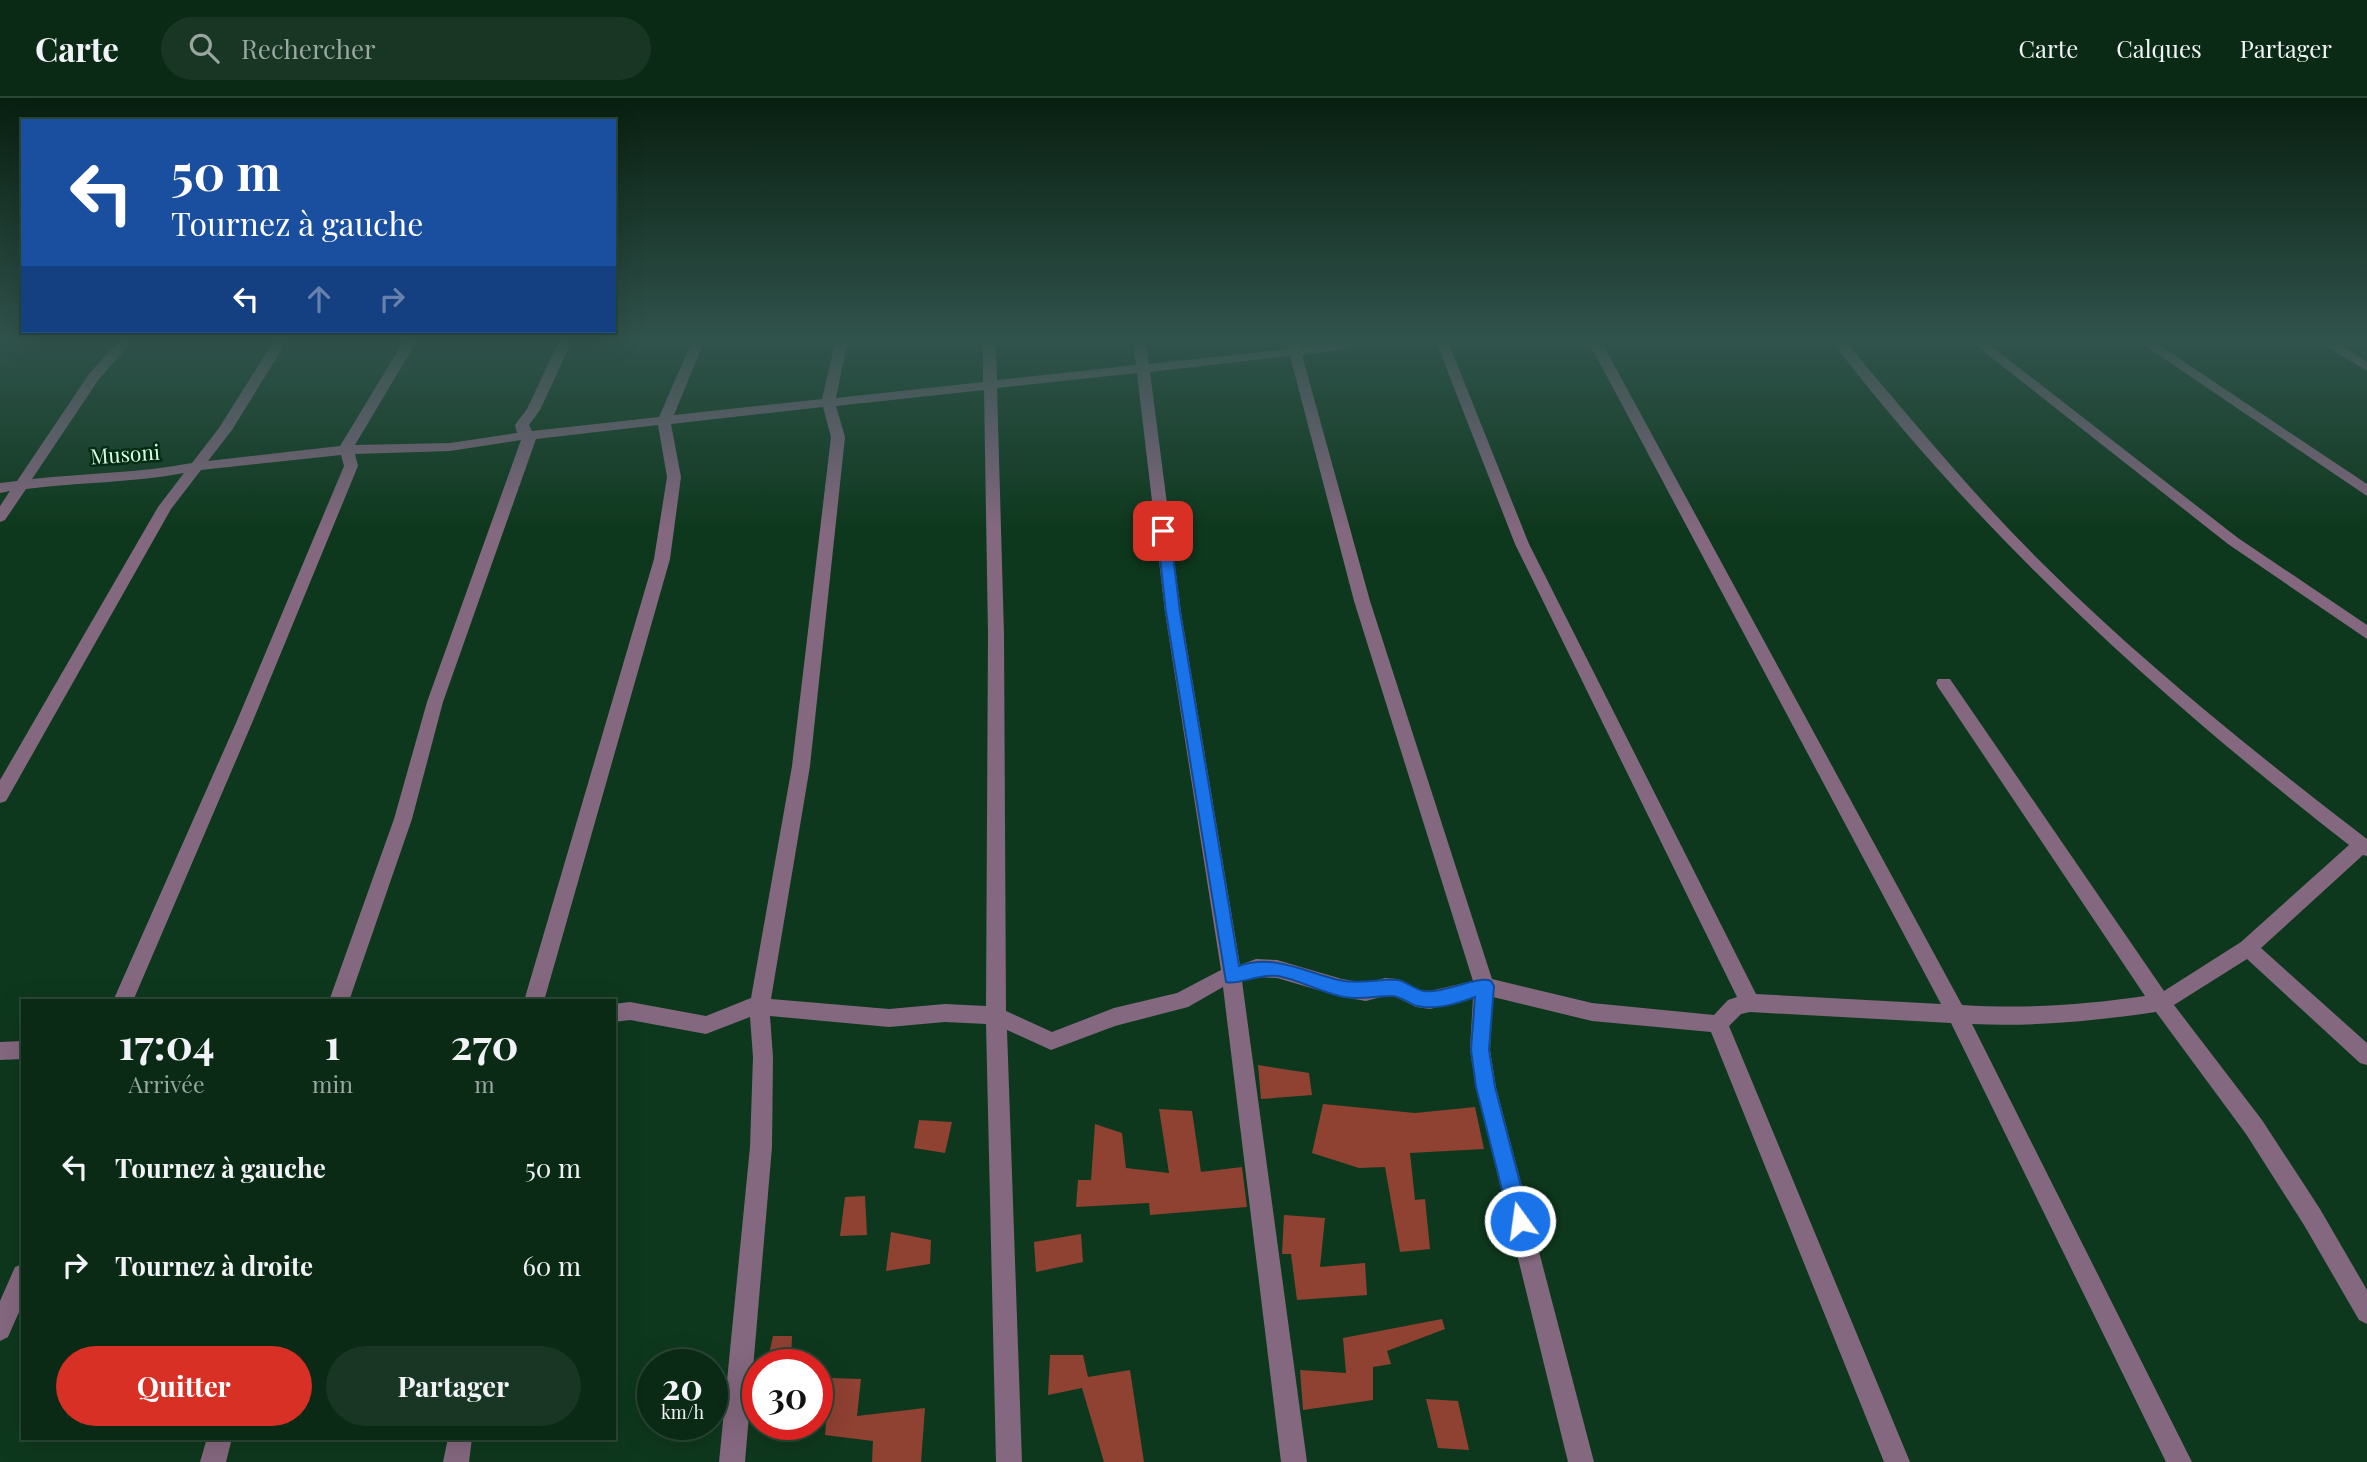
<!DOCTYPE html>
<html lang="fr">
<meta charset="utf-8">
<style>
:root{--surface:#0a2a16;--page:#183623;--text:#f1f3f6;--muted:#99a7a1;--line:#2a4635;--accent:#d93025}
body{margin:0;font-family:"Playfair Display",serif;background:var(--page);color:var(--text);height:100vh;display:flex;flex-direction:column;font-size:26px;white-space:nowrap}
*{box-sizing:border-box;margin:0}
p{font-size:23px;color:var(--muted)}
.icon{flex:none;width:38px;height:38px;fill:none;stroke:currentColor;stroke-width:2;stroke-linecap:round;stroke-linejoin:round}
.map{position:relative;flex:1;overflow:hidden}
.side{position:absolute;left:21px;top:901px;width:595px;height:441px;display:flex;flex-direction:column;background:var(--surface);border-radius:0px;box-shadow:0 7px 28px #0002,0 0 0 2px var(--line)}
.side>*{flex:none}
.hud{position:absolute;left:21px;top:21px;width:595px;height:214px;border-radius:0px;box-shadow:0 7px 28px #0002,0 0 0 2px var(--line);background:#1a4fa0;color:#fff;overflow:hidden}
.speed{position:absolute;left:637px;top:1251px;display:flex;gap:14px;font-size:35px;font-weight:700;text-align:center}
.speed>*{display:grid;place-content:center;width:91px;height:91px;border-radius:50%;background:var(--surface);box-shadow:0 7px 28px #0002,0 0 0 2px var(--line);line-height:1}
.speed small{font-size:18px;font-weight:400}
.speed .limit{border:10px solid #d22;background:#fff;color:#111}
.pin{position:absolute;display:grid;place-items:center;width:60px;height:60px;color:#fff;margin:-30px;border-radius:14px;box-shadow:0 4px 10px #0006}
.me{position:absolute;width:77px;margin:-38px;rotate:346deg;stroke-linejoin:round;filter:drop-shadow(0 0 5px #0008)}
.turn{display:flex;align-items:center;gap:24px;height:147px;padding:0 35px;font-size:32px}
.turn .icon{width:91px;height:91px;stroke-width:2.5}
.turn b{display:block;font-size:49px;line-height:60px}
.lanes{display:flex;align-items:center;height:66px;padding:0 35px;background:#0003;justify-content:center;gap:35px;direction:ltr}
.lanes .off{opacity:.35}
.eta{display:flex;justify-content:space-evenly;align-items:center;height:119px;text-align:center}
.eta b{font-size:42px;font-weight:700;line-height:49px}
.action{display:flex;gap:14px;margin-top:auto;padding:14px 35px}
.action a{flex:1;height:80px;border-radius:42px;background:var(--accent);color:#fff;font-size:28px;font-weight:700;line-height:80px;text-align:center}
.action a+a{background:var(--page);color:var(--text)}
ul{padding:0;list-style:none}
li{display:flex;align-items:center;gap:21px;height:98px;padding:0 35px}
li div{flex:1}
li b{display:block;font-size:26px}
li em{font-style:normal}
header{display:flex;align-items:center;gap:42px;box-sizing:border-box;height:98px;padding:0 35px;background:var(--surface);border-bottom:2px solid var(--line)}
header strong{font-size:33px}
nav{display:flex;gap:38px;margin-inline-start:auto;font-size:24px}
.search{width:490px;height:63px;background:var(--page);display:flex;align-items:center;gap:18px;box-sizing:border-box;padding:0 24px;border-radius:38px;color:var(--muted);font-size:26px}
.map>svg:first-child{display:block}
.building{fill:#8f4132}
.lines{fill:none;stroke-linecap:round;stroke-linejoin:round}
.minor{fill:#84687f;fill-rule:evenodd}
.route{fill:#1a73e8;stroke:#114b97;stroke-width:2}
.labels{text-anchor:middle;dominant-baseline:central;stroke-width:5;stroke-linejoin:round;paint-order:stroke}
.far-street-label{font-size:21px;fill:#d8fee1;stroke:#022d14}
</style>
<header>
<strong>Carte</strong>
<div class="search"><svg class="icon" aria-label="search" viewBox="0 0 24 24"><circle cx="10" cy="10" r="6"/><path d="M15 15l6 6"/></svg>Rechercher</div>
<nav><a>Carte</a><a>Calques</a><a>Partager</a></nav>
</header>
<div class="map">
<svg width="2367" height="1364" viewBox="0 0 2367 1364">
<rect width="100%" height="100%" fill="#0e381d"/>
<path class="building" d="M1258,967l51,8 3,22 -51,4z
M1323,1006l92,9 60,-6 9,42 -74,4 5,47 10,-1 5,50 -30,3 -15,-85 -26,1 -47,-15z
M1159,1011l33,2 9,61 41,-5 5,40 -97,8 -1,-12 -73,4 2,-27h13l4,-56 27,9 4,35 43,5z
M919,1022l33,2 -7,31 -31,-5z
M865,1098l2,39 -27,1 5,-39z
M1284,1117l41,3 -5,49 45,-4 2,32 -70,5 -6,-46h-9z
M891,1134l40,8 -1,24 -44,7z
M1081,1136l2,28 -47,10 -2,-30z
M1442,1221l3,10 -58,22 4,13 -18,3v33l-70,10 -3,-40 46,3 -3,-35z
M773,1238h19l-1,24 -23,-1z
M1050,1257h33l5,22 42,-7 14,92h-40l-22,-74 -34,7z
M830,1280l31,1 -4,37 68,-8 -4,54h-49l1,-21 -48,-6z
M1426,1301l32,2 11,49 -31,-2z"/>
<g class="lines">
<path class="minor" d="M121,241h13l-35,40 -67,100c54,-6 107,-6 160,-16l27,-35 56,-89h13l-56,91 -24,31 132,-15 65,-107h13l-63,106 95,-2 67,-10 -2,-8 12,-16 33,-70h13l-33,71 -11,15 3,6 127,-14 34,-78h12l-31,76 148,-16 14,-60h12l-12,59 147,-16v-43h12l2,41 139,-15 -3,-26h12l4,25 139,-15 -2,-10h12l2,9 57,-9h36l-6,4 -85,12 68,246 122,378 100,24 122,12 14,-15 9,-3 -222,-453 -80,-205h12l82,205 227,450 185,10 -354,-665h13l362,666c63,4 121,0 183,-9l-207,-309 -2,-4 2,-4h12l214,312 77,-49 108,-97c-191,-149 -371,-312 -519,-506h13c66,77 129,155 201,226 100,99 211,188 323,274v17l-4,-1 -102,93 106,95v22l-7,-2 -113,-104 -73,46 88,115 58,89 47,81v34l-8,-4 -55,-95 -58,-91 -90,-122c-62,9 -121,15 -184,12l220,438h-26l-215,-439 -201,-11 -9,2 -12,12 181,436h-26l-173,-430 -119,-11 -99,-24 -3,53 6,37 98,375h-26l-92,-375 -6,-37 3,-52 -43,11 -14,-2 -22,-11h-9l-19,5 -24,-4 -65,-19 -21,-1 -14,4 65,481h-26l-58,-475 -35,20 -73,19 -64,24 -44,-20 15,432h-26l-10,-438 -41,-2 -56,5 -119,-11 3,41 -1,90 -27,315h-26l31,-315 3,-90 -3,-40 -44,17 -76,-14 -16,2v-18l16,-2 76,14 45,-18 41,-232 39,-329 -8,-30 -152,17 10,53 -11,82 -126,442h-20l130,-442 13,-82 -9,-52 -122,14 -93,263 -31,117 -63,182h-20l65,-182 33,-117 94,-262 -71,11 -95,3 3,12 -106,257 -119,278h-20l123,-278 108,-257 -3,-11 -140,15 -30,39 -165,292 -6,2v-23l158,-273 26,-34c-52,10 -105,9 -158,16l-21,31 -5,2v-16l10,-15 -10,2v-10l17,-2 72,-107zM1290,258l64,245 119,380 -43,10 -11,-1 -22,-11 -12,-1 -19,5 -24,-4 -65,-19 -21,-1 -16,6 -59,-353 -31,-240zM1137,275l28,239 56,358 -44,23 -63,15 -62,24 -46,-21 -2,-377 -7,-246zM984,292l4,244 -2,372 -41,-2 -56,5 -118,-10 39,-233 35,-329 -9,-31z
M1968,241h14l256,199 129,87v14l-139,-95z
M2135,241h15l217,145v12z
M2314,241h16l37,23v9z
M23,943v18l-23,1v-18z
M23,1166v39l-15,34 -8,4v-40l15,-34z
M207,1340h25l-6,24h-26z
M448,1340h24l-3,24h-26z"/>
</g>
<linearGradient id="sky" x2="0" y2="1"><stop stop-color="#081f10"/><stop offset="0.56" stop-color="#30534c"/><stop offset="1" stop-color="#30534c" stop-opacity="0"/></linearGradient>
<rect width="2367" height="432" fill="url(#sky)"/>
<path class="route" d="M1163,428l7,5 10,81 59,354c38,-13 68,8 105,15 20,3 39,-3 54,-1 9,2 16,9 25,11 22,3 54,-16 68,-10l3,5 -5,64 6,37 35,134 -3,7 -7,3 -8,-3 -2,-7 -34,-134 -5,-37 4,-53c-19,7 -38,13 -58,9 -8,-2 -16,-10 -25,-10 -16,0 -31,4 -48,1 -22,-4 -44,-17 -66,-21 -19,-3 -41,10 -52,6l-60,-370 -9,-81z"/>
<g class="labels">
<g class="far-street-label">
<text transform="translate(125 355) rotate(-4)">Musoni</text>
</g>
</g>
</svg>
<div class="speed"><div>20<small>km/h</small></div><div class="limit">30</div></div>
<div class="pin" style="left:1163px;top:433px;background:#d93025"><svg class="icon" aria-label="arrive" viewBox="0 0 24 24"><path d="M6 21V4h12l-3 4 3 4H6"/></svg></div>
<svg class="me" style="left:1520px;top:1123px" viewBox="-20 -20 40 40"><circle r="17" fill="#1a73e8" stroke="#fff" stroke-width="3"/><path d="M0-11L8 9 0 5-8 9z" fill="#fff"/></svg>
<div class="hud">
<div class="turn"><svg class="icon" aria-label="left" viewBox="0 0 24 24"><path d="M17 20v-9H6M10 6l-5 5 5 5"/></svg><div><b>50 m</b>Tournez à gauche</div></div>
<div class="lanes"><svg class="icon" aria-label="left" viewBox="0 0 24 24"><path d="M17 20v-9H6M10 6l-5 5 5 5"/></svg><svg class="icon off" aria-label="ahead" viewBox="0 0 24 24"><path d="M12 20V5M6 11l6-6 6 6"/></svg><svg class="icon off" aria-label="right" viewBox="0 0 24 24"><path d="M7 20v-9h11M14 6l5 5-5 5"/></svg></div>
</div>
<section class="side">
<div class="eta">
<div><b>17:04</b><p>Arrivée</p></div>
<div><b>1</b><p>min</p></div>
<div><b>270</b><p>m</p></div>
</div>
<ul>
<li><svg class="icon" aria-label="left" viewBox="0 0 24 24"><path d="M17 20v-9H6M10 6l-5 5 5 5"/></svg><div><b>Tournez à gauche</b></div><em>50 m</em></li>
<li><svg class="icon" aria-label="right" viewBox="0 0 24 24"><path d="M7 20v-9h11M14 6l5 5-5 5"/></svg><div><b>Tournez à droite</b></div><em>60 m</em></li>
</ul>
<div class="action"><a>Quitter</a><a>Partager</a></div>
</section>
</div>
